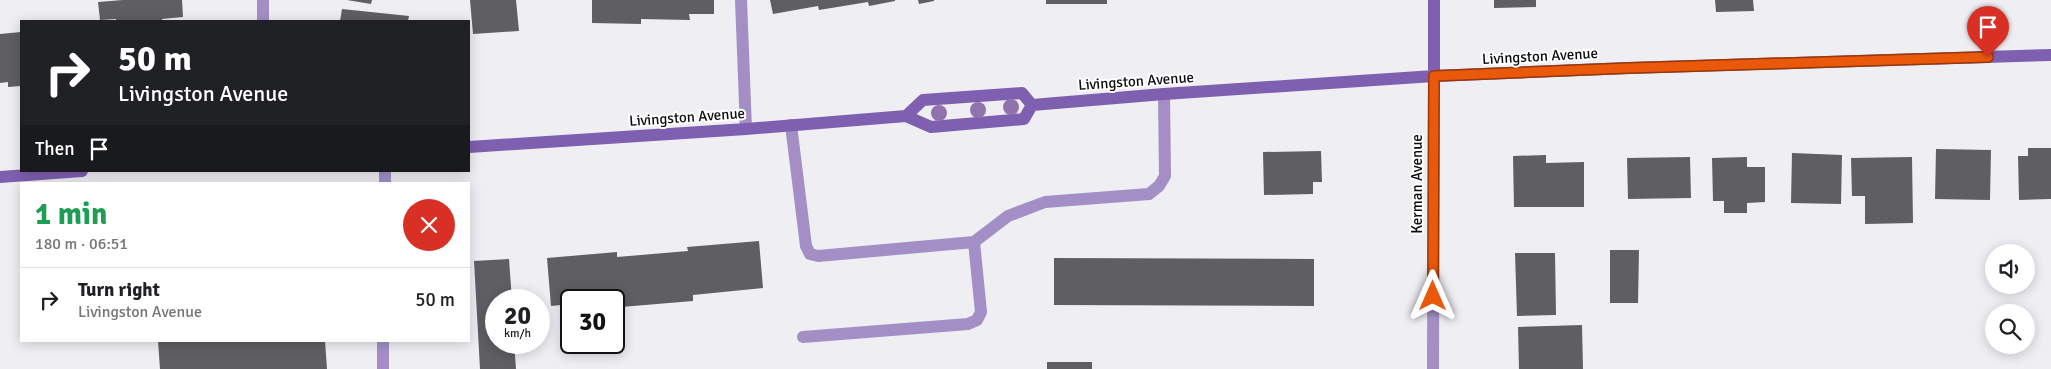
<!DOCTYPE html>
<meta charset="utf-8">
<style>
:root{--surface:#fff;--page:#f6f6f6;--text:#202124;--muted:#757577;--line:#e0e0e0}
body{margin:0;font-family:Signika,sans-serif;background:var(--page);color:var(--text);height:100vh;display:flex;flex-direction:column;font-size:19px;white-space:nowrap}
*{box-sizing:border-box;margin:0}
p{font-size:16px;color:var(--muted)}
.icon{flex:none;width:28px;height:28px;fill:none;stroke:currentColor;stroke-width:2;stroke-linecap:round;stroke-linejoin:round}
.map{position:relative;flex:1;overflow:hidden}
.drawer{position:absolute;left:20px;top:182px;width:450px;height:160px;display:flex;flex-direction:column;background:var(--surface);border-radius:0px;box-shadow:0 2px 12px #0003}
.drawer>*{flex:none}
.banner{position:absolute;left:20px;top:20px;width:450px;height:152px;border-radius:0px;box-shadow:0 2px 12px #0003;background:#202124;color:#fff;overflow:hidden}
.controls{position:absolute;left:1985px;top:244px;display:grid;gap:10px}
.controls a{display:grid;place-items:center;width:50px;height:50px;border-radius:50%;background:var(--surface);box-shadow:0 2px 12px #0003;font-size:25px}
.speed{position:absolute;left:485px;top:289px;display:flex;gap:10px;font-size:25px;font-weight:700;text-align:center}
.speed>*{display:grid;place-content:center;width:65px;height:65px;border-radius:50%;background:var(--surface);box-shadow:0 2px 12px #0003;line-height:1}
.speed small{font-size:12px;font-weight:400}
.speed .limit{border:2px solid #111;border-radius:8px;background:#fff;color:#111}
.pin{position:absolute;display:grid;place-items:center;width:42px;height:42px;color:#fff;margin:-51px -21px;border-radius:50% 50% 50% 0;rotate:-45deg;box-shadow:0 0 5px #0007}
.pin .icon{rotate:45deg}
.me{position:absolute;width:55px;margin:-28px;rotate:0deg;stroke-linejoin:round;filter:drop-shadow(0 0 4px #0008)}
.turn{display:flex;align-items:center;gap:18px;height:105px;padding:0 15px;font-size:22px}
.turn .icon{width:65px;height:65px;stroke-width:2.5}
.turn b{display:block;font-size:35px;line-height:42px}
.then{display:flex;align-items:center;height:48px;padding:0 15px;background:#0003;gap:10px;font-size:19px}
.round{display:grid;place-items:center;flex:none;width:52px;height:52px;border-radius:26px;background:var(--page)}
.summary{display:flex;align-items:center;justify-content:space-between;height:85px;padding:0 15px}
h1{font-size:30px;font-weight:700;line-height:38px;color:#1e9e55}
ul{padding:0;list-style:none}
li{display:flex;align-items:center;gap:15px;height:65px;padding:0 15px;border-top:1px solid var(--line)}
li div{flex:1}
li b{display:block;font-size:19px}
li em{font-style:normal}
.map>svg:first-child{display:block}
.building{fill:#5f5e62}
.lines{fill:none;stroke-linecap:round;stroke-linejoin:round}
.lane{stroke:#a38fc6;stroke-width:12}
.street{stroke:#a38fc6;stroke-width:12}
.secondary{stroke:#7f5faf;stroke-width:12}
.tree{fill:#9073ad}
.route-casing{stroke:#983908;stroke-width:12}
.route{stroke:#ea580c;stroke-width:9}
.labels{text-anchor:middle;dominant-baseline:central;stroke-width:4;stroke-linejoin:round;paint-order:stroke}
.street-label{font-size:15px;fill:#0d0d0f;stroke:#fff}
</style>
<div class="map">
<svg width="2051" height="369" viewBox="0 0 2051 369">
<rect width="100%" height="100%" fill="#efeef3"/>
<path class="building" d="M123,0h59l1,17 -21,2v2h-46v-2l-16,1 -2,-18z
M347,0h25l-1,4z
M470,0h46l3,31 -46,3z
M592,0h122v14h-25l1,6 -49,-1v5l-49,-1z
M770,0h125v1l-26,5 -1,-4 -49,8 -1,-4 -45,8z
M918,0h16v1l-15,3z
M1046,0h61v4h-61z
M1494,0h42v7l-42,1z
M1715,0h38l1,11 -38,1z
M342,9l67,7 -1,5h-68z
M21,32v54l-13,1v-5l-8,1v-49z
M2028,148h23v51l-32,1 -1,-44h10z
M1936,149l55,1 -1,50 -55,-1z
M1321,151l1,31h-9v12l-49,1 -1,-43z
M1792,153l50,2 -1,49 -50,-1z
M1546,155v8l38,-1v45h-70l-1,-51z
M1690,157l1,41 -63,1 -1,-41z
M1747,157v10h18v35l-18,1v10h-23v-12h-11l-1,-43z
M1912,157l1,66 -48,1v-28h-13l-1,-38z
M759,241l4,47 -70,7v6l-72,6 -1,-7h-49v4l-20,2 -4,-48 70,-6v5l71,-6 -1,-4z
M1610,250h29l-1,53h-28z
M1515,253h40l1,62 -39,1z
M1054,258l260,1v47l-260,-1z
M509,259l3,41h-16v42h18l2,27h-36l-6,-108z
M1582,325l1,44h-64l-1,-42z
M158,341h167l2,28h-167z
M1047,362h45v7h-45z"/>
<g class="lines">
<path class="lane" d="M741,0l5,129
M791,125l15,121 4,8 8,2 156,-14 34,-26 37,-14 104,-8 10,-8 6,-10 -1,-82
M385,171v13
M803,337l165,-13 9,-4 4,-8 -7,-70
M383,369v-28"/>
<path class="street" d="M263,0v21
M1433,369l1,-293"/>
<path class="secondary" d="M1434,0v76
M1032,105l132,-11 270,-18 195,-8 422,-13
M906,116l17,-16 99,-7 10,12
M469,147l277,-18 160,-13 25,11 93,-8 8,-14
M0,177l82,-6"/>
</g>
<g class="tree">
<circle cx="1011" cy="107" r="8"/>
<circle cx="978" cy="110" r="8"/>
<circle cx="939" cy="113" r="8"/>
</g>
<g class="lines">
<g class="route-casing">
<path id="route" d="M1433,296l1,-220 195,-8 359,-11"/>
</g>
<use href="#route" class="route"/>
</g>
<g class="labels">
<g class="street-label">
<text transform="translate(1540 56) rotate(-3)">Livingston Avenue</text>
<text transform="translate(1136 81) rotate(-4)">Livingston Avenue</text>
<text transform="translate(687 117) rotate(-4)">Livingston Avenue</text>
<text transform="translate(1417 184) rotate(-90)">Kerman Avenue</text>
</g>
</g>
</svg>
<div class="controls">
<a><svg class="icon" aria-label="sound" viewBox="0 0 24 24"><path d="M4 9h4l5-4v14l-5-4H4zM17 9q2 3 0 6"/></svg></a>
<a><svg class="icon" aria-label="search" viewBox="0 0 24 24"><circle cx="10" cy="10" r="6"/><path d="M15 15l6 6"/></svg></a>
</div>
<div class="speed"><div>20<small>km/h</small></div><div class="limit">30</div></div>
<div class="pin" style="left:1988px;top:57px;background:#d93025"><svg class="icon" aria-label="arrive" viewBox="0 0 24 24"><path d="M6 21V4h12l-3 4 3 4H6"/></svg></div>
<svg class="me" style="left:1433px;top:296px" viewBox="-20 -20 40 40"><path d="M0-17L14 15 0 8-14 15z" fill="#ea580c" stroke="#fff" stroke-width="4"/></svg>
<div class="banner">
<div class="turn"><svg class="icon" aria-label="right" viewBox="0 0 24 24"><path d="M7 20v-9h11M14 6l5 5-5 5"/></svg><div><b>50 m</b>Livingston Avenue</div></div>
<div class="then">Then<svg class="icon" aria-label="arrive" viewBox="0 0 24 24"><path d="M6 21V4h12l-3 4 3 4H6"/></svg></div>
</div>
<section class="drawer">
<div class="summary"><div><h1>1 min</h1><p>180 m · 06:51</p></div><a class="round" style="background:#d93025;color:#fff"><svg class="icon" aria-label="close" viewBox="0 0 24 24"><path d="M6 6l12 12M18 6L6 18"/></svg></a></div>
<ul>
<li><svg class="icon" aria-label="right" viewBox="0 0 24 24"><path d="M7 20v-9h11M14 6l5 5-5 5"/></svg><div><b>Turn right</b><p>Livingston Avenue</p></div><em>50 m</em></li>
</ul>
</section>
</div>
